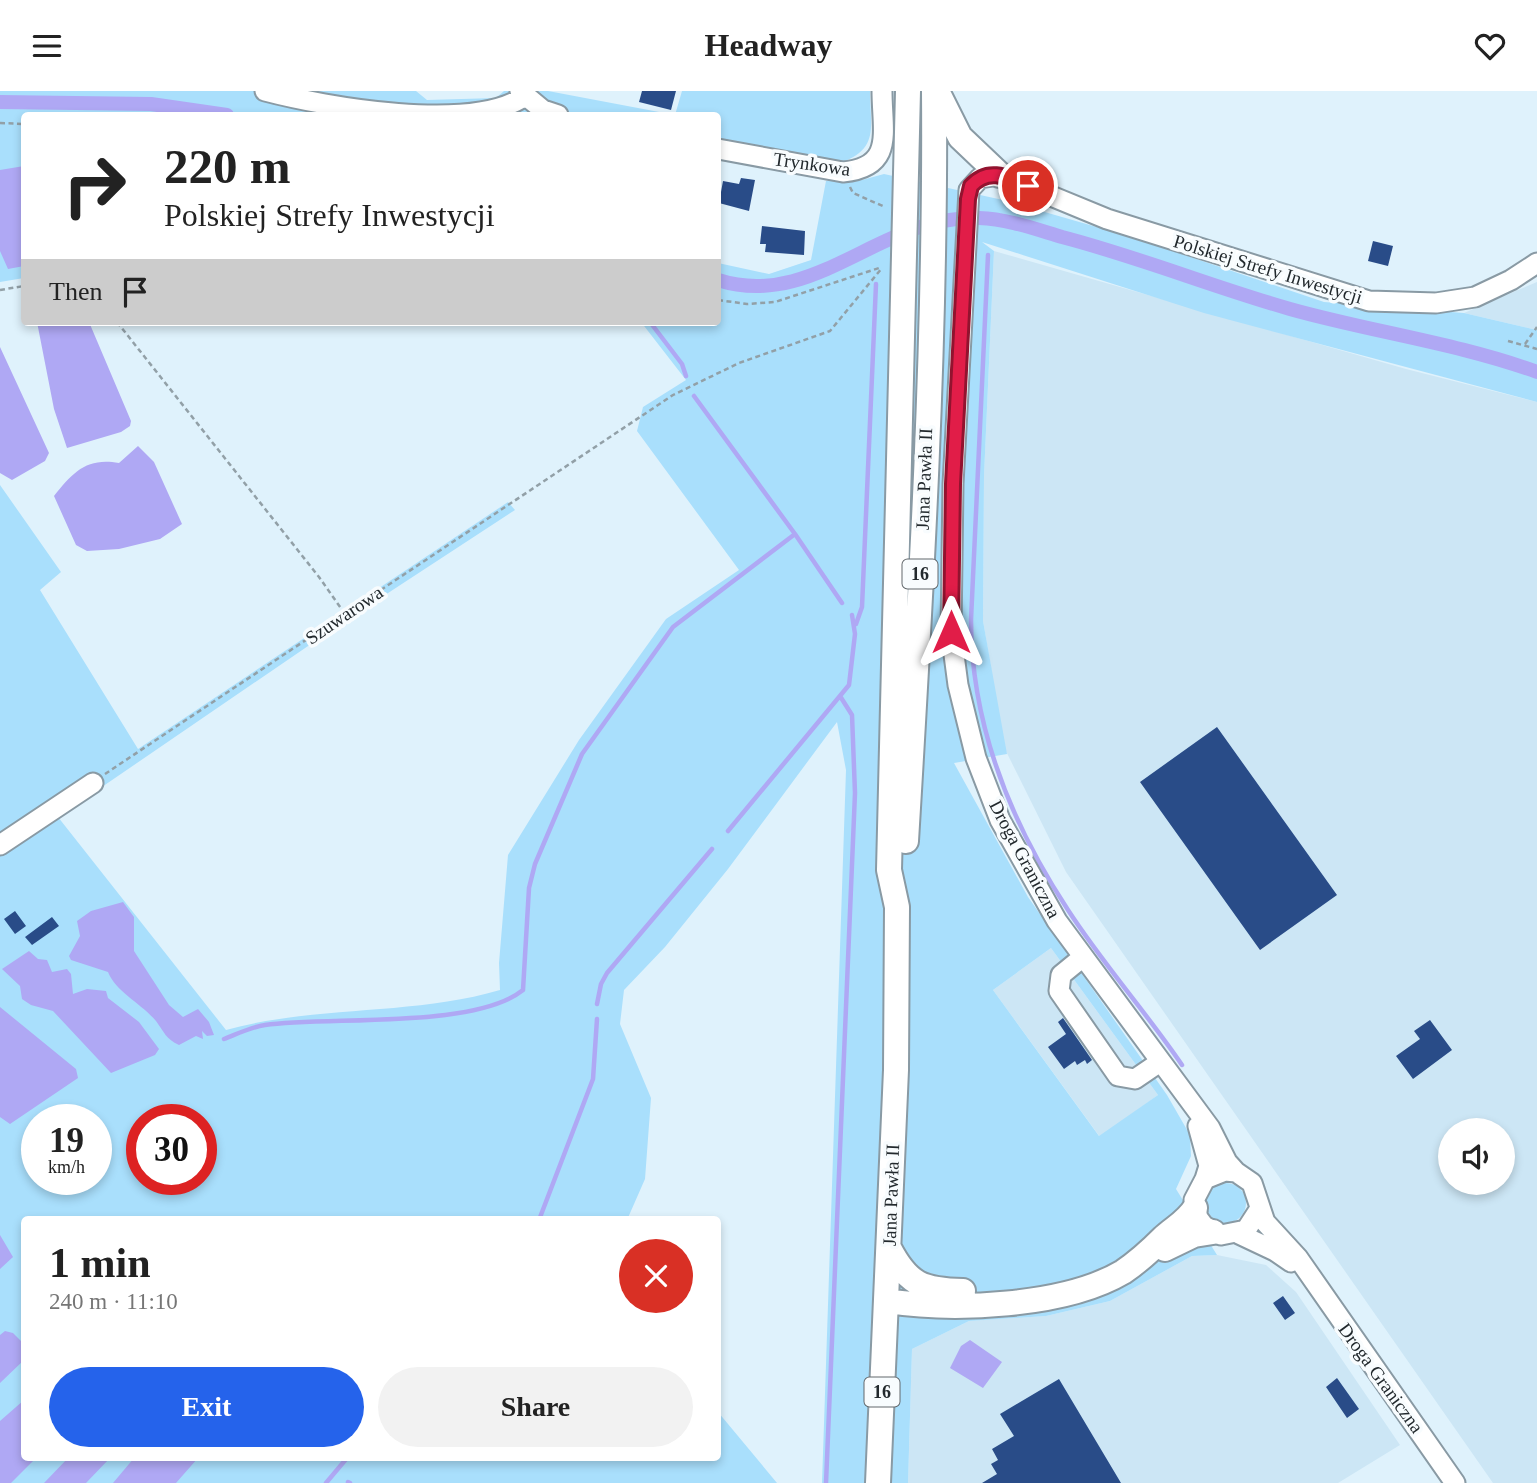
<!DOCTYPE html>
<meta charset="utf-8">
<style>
:root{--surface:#fff;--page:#f2f2f2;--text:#222;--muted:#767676;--accent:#2563eb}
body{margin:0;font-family:"Times New Roman",serif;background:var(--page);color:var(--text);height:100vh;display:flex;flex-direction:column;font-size:26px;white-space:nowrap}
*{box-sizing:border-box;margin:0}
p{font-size:23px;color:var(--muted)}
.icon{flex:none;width:38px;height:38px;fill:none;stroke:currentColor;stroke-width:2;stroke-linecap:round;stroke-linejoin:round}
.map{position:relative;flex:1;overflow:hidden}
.drawer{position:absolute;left:21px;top:1125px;width:700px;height:245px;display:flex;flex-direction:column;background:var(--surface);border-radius:7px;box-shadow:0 4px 10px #0003}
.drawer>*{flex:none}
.banner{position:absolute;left:21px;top:21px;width:700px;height:214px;border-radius:7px;box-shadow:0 4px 10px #0003;background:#fff;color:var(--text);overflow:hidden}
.fabs{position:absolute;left:1438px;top:1027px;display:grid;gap:14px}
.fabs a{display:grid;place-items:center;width:77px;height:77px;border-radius:50%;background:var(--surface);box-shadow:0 4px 10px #0003;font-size:35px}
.speed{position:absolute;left:21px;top:1013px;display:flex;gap:14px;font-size:35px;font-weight:700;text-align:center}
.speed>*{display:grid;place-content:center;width:91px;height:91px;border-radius:50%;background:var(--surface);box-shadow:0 4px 10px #0003;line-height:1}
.speed small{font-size:18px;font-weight:400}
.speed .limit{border:10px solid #d22;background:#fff;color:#111}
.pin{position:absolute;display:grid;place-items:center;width:60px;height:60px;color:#fff;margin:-30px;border:4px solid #fff;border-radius:50%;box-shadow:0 2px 7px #0007}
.me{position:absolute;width:77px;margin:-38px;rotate:0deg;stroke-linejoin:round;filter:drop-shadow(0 0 5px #0008)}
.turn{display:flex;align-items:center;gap:24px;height:147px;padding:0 28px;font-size:32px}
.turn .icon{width:91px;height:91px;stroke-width:2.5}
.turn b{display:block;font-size:49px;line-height:60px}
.then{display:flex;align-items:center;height:66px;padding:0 28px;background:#0003;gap:14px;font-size:26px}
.round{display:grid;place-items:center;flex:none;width:74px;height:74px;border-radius:37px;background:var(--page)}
.head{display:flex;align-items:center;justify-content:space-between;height:119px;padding:0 28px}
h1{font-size:42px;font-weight:600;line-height:52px}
.cta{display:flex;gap:14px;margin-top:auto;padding:14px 28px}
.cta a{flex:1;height:80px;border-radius:42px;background:var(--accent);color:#fff;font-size:28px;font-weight:600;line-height:80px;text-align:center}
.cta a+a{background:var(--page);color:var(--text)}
header{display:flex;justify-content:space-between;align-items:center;height:91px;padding:0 28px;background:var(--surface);font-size:32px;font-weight:600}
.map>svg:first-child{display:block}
.built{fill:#cce6f5;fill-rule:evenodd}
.green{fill:#a9dffc;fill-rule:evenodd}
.water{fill:#afa8f4}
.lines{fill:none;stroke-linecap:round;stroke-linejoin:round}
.stream{stroke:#afa8f4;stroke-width:4.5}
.canal{stroke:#afa8f4;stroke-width:14}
.building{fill:#294c88}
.minor-casing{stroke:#899aa4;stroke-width:23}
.major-casing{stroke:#899aa4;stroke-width:28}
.path{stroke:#92a0a7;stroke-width:2.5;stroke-dasharray:5 3.5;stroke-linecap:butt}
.minor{stroke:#fff;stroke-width:19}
.major{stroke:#fff;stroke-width:24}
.route-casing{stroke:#92132f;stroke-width:18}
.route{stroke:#e11d48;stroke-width:12}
.labels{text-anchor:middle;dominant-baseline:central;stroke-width:7;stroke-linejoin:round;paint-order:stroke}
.shield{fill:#f8fcfe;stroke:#62686c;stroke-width:2}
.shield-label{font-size:18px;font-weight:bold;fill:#22292d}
.street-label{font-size:19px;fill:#22292d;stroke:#f8fcfe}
</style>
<header><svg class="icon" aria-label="menu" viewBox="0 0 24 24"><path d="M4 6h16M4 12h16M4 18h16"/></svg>Headway<svg class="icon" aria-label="heart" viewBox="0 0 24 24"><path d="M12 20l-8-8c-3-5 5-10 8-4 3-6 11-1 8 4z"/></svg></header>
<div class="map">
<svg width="1537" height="1392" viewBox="0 0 1537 1392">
<rect width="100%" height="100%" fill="#dff2fc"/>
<path class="built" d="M994,160l412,118 131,33v1081h-44l-427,-611 -75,-151v-54l-8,-46 1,-145zM1451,1040h52v52h-52z
M1537,191v48l-73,-17 54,-23z
M1051,857l107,147 -58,42 -107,-147z
M1217,1164l49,10 30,27 104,153 -62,38h-430l4,-134 57,-28 77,-5 64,-15 82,-45z"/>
<path class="green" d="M0,0h416l11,9 69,-2 8,-7h44l127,24 7,-24h188c0,36 10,58 -30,72l-122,-21v-27h-694v163l-24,4z
M884,83l119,26 125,36 196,66 140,11 73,17v72l-333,-89 -222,-71 12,9 -10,225 -1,145 24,133 -53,9 74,134 139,198 23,40 1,21 -15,33 41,66 -25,1 -82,45 -64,15 -77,5 -57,28 -4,134h-86l24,-713 -9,-48 -109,147 -63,78 -41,43 -4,34 31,74 -6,81 -18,41h-603v238h694v-46l59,71h-777v-998l61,87 -21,18 98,159 370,-247 7,8 -185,121 -272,186 168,213c90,-25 185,-14 274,-40l-1,-27 9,-108 71,-115 87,-121 73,-49 -102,-139 6,-24 43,-27 -45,-58h77v-59l51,11 42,-14 15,-79 36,-1zM1051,857l107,147 -59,41 -106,-146zM37,1029h59v59h-59zM142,1029h59v59h-59z
M1206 1112a20 20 0 1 1 40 0a20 20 0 1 1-40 0Z"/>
<path class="water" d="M24,75v100l-16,3 -8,-18v-81z
M37,231h52l42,99 -1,5 -9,6 -54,16 -13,-39z
M0,256l49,106 -4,8 -33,19 -12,-7z
M138,355l16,16 28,62 -22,15 -41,10 -32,2 -11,-6 -22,-49c19,-24 33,-39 65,-33z
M123,811l11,15v34l35,54 14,12 15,-8 11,13 5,13 -7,1 -5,-5 1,8 -7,-3 -17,9c-13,-6 -15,-13 -23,-24 -14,-17 -40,-29 -48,-49l-37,-12 -2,-4 11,-20 -3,-15 14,-10z
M29,860l9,8 9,1 5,12 15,-3 4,5 2,20 14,-5 19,2 2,7 31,24 20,27 -4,6 -44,18 -58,-62 -22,-6 -9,-6 -2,-13 -18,-17z
M0,916l76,62 2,9 -68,46 -10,-7z
M0,1144l13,22 -13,12z
M5,1240l8,2 11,11v16l-24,23v-48z
M970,1249l32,22 -19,26 -33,-20 11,-22z
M24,1309v58h12l-25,25h-11v-62z
M68,1367h42l-24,25h-42z
M134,1367h64l-22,25h-63z"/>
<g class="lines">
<path class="stream" d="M988,164l-17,365c0,104 40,203 97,290 35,54 78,102 114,155
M650,231l32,42 4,12
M795,443l47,69
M856,533l6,-17 14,-323
M728,740l121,-146 6,-51 -3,-19
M597,913l4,-20 6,-11 105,-124
M224,948c13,-5 27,-12 41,-14 64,-9 210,4 258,-35l6,-102 6,-24 47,-110 91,-127 122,-93 -101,-138
M539,1129l54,-141 4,-60
M348,1391l2,1
M326,1392l21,-25
M826,1392l29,-690 -3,-78 -12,-19"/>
<path class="canal" d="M0,11l151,2 76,11
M718,189c97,31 163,-66 261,-62 29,1 56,11 83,19 77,20 151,50 228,72 82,23 167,34 247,63"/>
</g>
<path class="building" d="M642,0h34l-5,19 -32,-8z
M741,87l14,2 -6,31 -30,-8 4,-22 16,3z
M762,135l43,5 -1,24 -39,-3 1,-8h-6z
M1373,150l20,5 -5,20 -20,-5z
M1217,636l120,168 -77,55 -120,-168z
M15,820l11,15 -11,8 -11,-15z
M52,826l7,9 -27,19 -7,-8z
M1063,927l29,42 -5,4 -2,-4 -8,5 -2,-4 -11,8 -16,-22 18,-13 -8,-12z
M1430,929l22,30 -39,29 -17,-23 24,-17 -6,-8z
M1283,1205l12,17 -10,7 -12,-17z
M1337,1287l22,31 -12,9 -21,-31z
M1059,1288l62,104h-139l15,-9 -6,-10 7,-4 -6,-11 22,-13 -14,-22z"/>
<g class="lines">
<g class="minor-casing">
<path id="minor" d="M265,0c61,16 207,42 260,5
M520,0l23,19 15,5
M718,58l125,23c52,-5 39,-40 39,-81
M0,754l93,-62
M1083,866l-22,18 -2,16 59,85 17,3 25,-17
M1198,1035l11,40 -4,13
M1236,1081l-9,-10 -17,-34 -153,-207 -57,-101 -24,-62 -18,-73 -7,-53 2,-148 16,-294 11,-12 20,-3 107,44 262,82 67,2 39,-6 36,-17 26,-17
M1259,1119l-13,20 -25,5 -17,-9 -6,-8 -4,-18 11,-21 20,-8 11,1 16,11 13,39 33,36 157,225
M1239,1143l36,17 16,11"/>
</g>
<g class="major-casing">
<path id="major" d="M938,2l22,44 40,38
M906,750c15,-249 30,-500 28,-750
M889,1157c19,37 34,42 74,43
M1165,1158l29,-14 19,-3
M887,1210c66,10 177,6 236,-29 15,-10 28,-22 41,-35 11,-10 23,-16 31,-29
M878,1392l18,-413 1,-163 -8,-37 19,-779"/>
</g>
<path class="path" d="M0,32l24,1
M850,96l3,6 32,14
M0,199l24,-4
M718,209l29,4 28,-2 104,-34
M117,231l202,255 26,37
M1508,250l29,8
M1525,253l12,-17
M105,683l568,-379 66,-32 91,-32 52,-63"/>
<use href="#minor" class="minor"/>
<use href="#major" class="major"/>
</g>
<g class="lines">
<g class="route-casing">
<path id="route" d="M951,541l2,-148 15,-285 3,-13c17,-19 36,-9 57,0"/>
</g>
<use href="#route" class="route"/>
</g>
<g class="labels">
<g class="shield">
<rect x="902.5" y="468.5" width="35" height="29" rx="5"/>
<rect x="864.5" y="1286.5" width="35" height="29" rx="5"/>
</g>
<g class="shield-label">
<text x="920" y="483">16</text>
<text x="882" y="1301">16</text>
</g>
<g class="street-label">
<text transform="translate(812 73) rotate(8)">Trynkowa</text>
<text transform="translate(1268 178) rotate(17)">Polskiej Strefy Inwestycji</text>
<text transform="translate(924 388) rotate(-88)">Jana Pawła II</text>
<text transform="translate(344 524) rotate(-34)">Szuwarowa</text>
<text transform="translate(1025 768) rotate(62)">Droga Graniczna</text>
<text transform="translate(891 1104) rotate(-88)">Jana Pawła II</text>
<text transform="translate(1381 1287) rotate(54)">Droga Graniczna</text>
</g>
</g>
</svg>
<div class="fabs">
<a><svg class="icon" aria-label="sound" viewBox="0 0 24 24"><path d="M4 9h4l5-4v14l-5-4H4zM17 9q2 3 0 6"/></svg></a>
</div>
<div class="speed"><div>19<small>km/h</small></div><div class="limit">30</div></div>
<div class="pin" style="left:1028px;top:95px;background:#d93025"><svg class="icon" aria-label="arrive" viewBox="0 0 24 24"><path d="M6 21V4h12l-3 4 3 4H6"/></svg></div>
<svg class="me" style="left:951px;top:541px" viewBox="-20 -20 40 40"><path d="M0-17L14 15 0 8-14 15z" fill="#e11d48" stroke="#fff" stroke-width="4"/></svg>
<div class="banner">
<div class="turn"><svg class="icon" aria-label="right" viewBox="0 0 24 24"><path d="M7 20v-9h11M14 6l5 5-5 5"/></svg><div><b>220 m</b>Polskiej Strefy Inwestycji</div></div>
<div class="then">Then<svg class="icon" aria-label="arrive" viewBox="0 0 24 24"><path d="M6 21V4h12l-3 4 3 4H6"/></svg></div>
</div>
<section class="drawer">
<div class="head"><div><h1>1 min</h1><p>240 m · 11:10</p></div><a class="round" style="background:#d93025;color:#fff"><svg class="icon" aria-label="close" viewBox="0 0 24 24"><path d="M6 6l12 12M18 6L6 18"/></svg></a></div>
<div class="cta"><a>Exit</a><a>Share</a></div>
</section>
</div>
